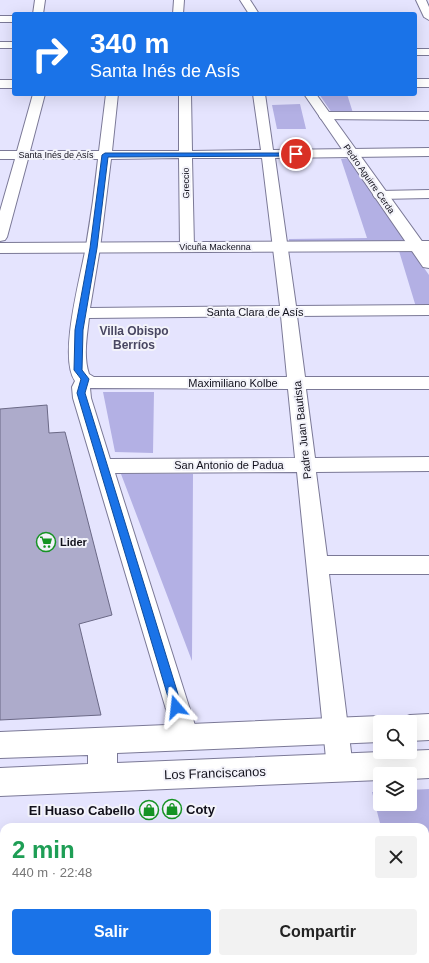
<!DOCTYPE html>
<html lang="es">
<meta charset="utf-8">
<style>
:root{--surface:#fff;--page:#f2f2f2;--text:#222;--muted:#767676;--accent:#1a73e8}
body{margin:0;font-family:Arial,sans-serif;background:var(--page);color:var(--text);height:100vh;display:flex;flex-direction:column;font-size:15px;white-space:nowrap}
*{box-sizing:border-box;margin:0}
p{font-size:13px;color:var(--muted)}
.icon{flex:none;width:22px;height:22px;fill:none;stroke:currentColor;stroke-width:2;stroke-linecap:round;stroke-linejoin:round}
.map{position:relative;flex:1;overflow:hidden}
.details{position:absolute;left:0px;top:823px;width:429px;height:140px;display:flex;flex-direction:column;background:var(--surface);border-radius:12px 12px 0 0;box-shadow:0 4px 16px #0002}
.details>*{flex:none}
.banner{position:absolute;left:12px;top:12px;width:405px;height:84px;border-radius:4px;box-shadow:0 4px 16px #0002;background:#1a73e8;color:#fff;overflow:hidden}
.buttons{position:absolute;left:373px;top:715px;display:grid;gap:8px}
.buttons a{display:grid;place-items:center;width:44px;height:44px;border-radius:4px;background:var(--surface);box-shadow:0 4px 16px #0002;font-size:20px}
.pin{position:absolute;display:grid;place-items:center;width:34px;height:34px;color:#fff;margin:-17px;border:2px solid #fff;border-radius:50%;box-shadow:0 1px 4px #0007}
.me{position:absolute;width:44px;margin:-22px;rotate:343deg;stroke-linejoin:round;filter:drop-shadow(0 0 3px #0008)}
.turn{display:flex;align-items:center;gap:14px;height:84px;padding:0 12px;font-size:18px}
.turn .icon{width:52px;height:52px;stroke-width:2.5}
.turn b{display:block;font-size:28px;line-height:34px}
.round{display:grid;place-items:center;flex:none;width:42px;height:42px;border-radius:4px;background:var(--page)}
.summary{display:flex;align-items:center;justify-content:space-between;height:68px;padding:0 12px}
h1{font-size:24px;font-weight:600;line-height:30px;color:#1e9e55}
.primary-button{display:flex;gap:8px;margin-top:auto;padding:8px 12px}
.primary-button a{flex:1;height:46px;border-radius:4px;background:var(--accent);color:#fff;font-size:16px;font-weight:600;line-height:46px;text-align:center}
.primary-button a+a{background:var(--page);color:var(--text)}
.map>svg:first-child{display:block}
.green{fill:#b3b0e4}
.building{fill:#adabcb;stroke:#6b6986}
.lines{fill:none;stroke-linecap:round;stroke-linejoin:round}
.minor-casing{stroke:#7b7997;stroke-width:2}
.tertiary-casing{stroke:#7b7997;stroke-width:2}
.secondary-casing{stroke:#7b7997;stroke-width:2}
.minor{fill:#fff;fill-rule:evenodd}
.tertiary{fill:#fff;fill-rule:evenodd}
.secondary{fill:#fff;fill-rule:evenodd}
.route{fill:#1a73e8;stroke:#114b97}
.labels{text-anchor:middle;dominant-baseline:central;stroke-width:4;stroke-linejoin:round;paint-order:stroke}
.far-street-label{font-size:9px;fill:#12111c;stroke:#f3f3fa}
.street-label{font-size:11px;fill:#12111c;stroke:#f3f3fa}
.poi-label{font-size:11px;font-weight:bold;fill:#12111c;stroke:#f3f3fa;text-anchor:start}
.neighbourhood-label{font-size:12px;font-weight:bold;fill:#494762;stroke:#f3f3fa}
.near-street-label{font-size:13px;fill:#12111c;stroke:#f3f3fa}
.near-poi-label{font-size:13px;font-weight:bold;fill:#12111c;stroke:#f3f3fa;text-anchor:start}
</style>
<div class="map">
<svg width="429" height="963" viewBox="0 0 429 963">
<rect width="100%" height="100%" fill="#e5e4fe"/>
<path class="green" d="M319,94h28l6,19h-21z
M300,104l6,25h-29l-5,-24z
M349,158l56,82v3h-116v-4l78,-1 -26,-79z
M399,251h13l17,24v31l-13,1z
M103,392h51l-1,61 -38,-1z
M121,474h72l-1,187z
M429,789v174h-14l-1,-4h11v-132h-44l-9,-35h8v12h30v-14z"/>
<path class="building" d="M47,405l2,28 16,-1 47,183 -33,9 22,91 -101,5v-311z"/>
<g class="lines">
<g class="minor-casing">
<path id="minor" d="M35,0h10l-2,14h-10z
M174,0h10l-1,14h-10z
M416,0h10l3,7v13l-5,-3z
M0,16h14v6h-14z
M0,42h14v6h-14z
M415,49h14v6h-14z
M33,94h12l-15,57h69l7,-57h12l-6,57h67v-57h12l1,57 69,-1 -8,-56h12l8,56 156,-2v8l-154,2 21,148 133,-1v10l-132,1 8,61h124v12h-123l9,69 114,-1v14l-113,1 11,84h102v18h-100l24,194 -4,9 -9,4 -9,-4 -4,-9 -30,-296 -182,1 84,265 -4,8 -9,4 -9,-4 -104,-348 -1,-11 3,-6c-17,-24 6,-105 11,-135 5,-29 9,-58 12,-87h-70l-21,78 -2,3 -5,1v-30l15,-52h-15v-8h17zM179,158l1,89 2,3 5,1 5,-1 2,-3 -2,-89h70l18,148 -190,2 10,-60 11,-89zM281,316l6,61h-193l-5,-3c-6,-18 -2,-38 0,-56zM90,388l198,1 7,69 -185,1 -19,-61z
M325,112h104v8l-108,-1 -2,-3 2,-3z
M429,190v8l-49,1 -5,-1 -2,-3 2,-3 5,-1z"/>
</g>
<g class="tertiary-casing">
<path id="tertiary" d="M240,0h10l9,14h-10z
M304,94h12l113,157v17l-6,-1z
M429,714v26l-19,1v-19h-11l1,-3 10,-4z
M380,716l10,4 1,2h-11v20l-263,11v10l312,-13v28l-19,1v-5h-30v6l-380,16v-28l88,-4v-9l-88,3v-26z"/>
</g>
<g class="secondary-casing">
<path id="secondary" d="M415,79h14v8h-14z
M0,80h14v8h-14z
M429,241v10l-429,2v-10z"/>
</g>
<use href="#minor" class="minor"/>
<use href="#tertiary" class="tertiary"/>
<use href="#secondary" class="secondary"/>
</g>
<path class="route" d="M296,153l3,1 -1,2 -190,1 -11,91 -14,82 -1,40 7,9 -4,14 97,314 -2,4 -4,2 -4,-2 -1,-4 -94,-314 4,-14 -7,-9 1,-40 15,-82 12,-93 3,-2z"/>
<defs>
<g id="supermarket-ring" transform="scale(1)"><circle r="9.5" fill="#f3f3fa" stroke="#169324" stroke-width="1.5"/><path d="M-6-5.5h2.5l.6 2H6L4.5 2H-2.5L-4.4-4H-6ZM-1.5 3.2a1.3 1.3 0 1 0 .1 0ZM3 3.2a1.3 1.3 0 1 0 .1 0Z" fill="#169324"/></g>
<g id="shop-ring" transform="scale(1)"><circle r="9.5" fill="#f3f3fa" stroke="#169324" stroke-width="1.5"/><path d="M-5-2.5h2.3a2.7 3.5 0 0 1 5.4 0H5L5.5 6h-11ZM-1.5-2.5h3a1.5 2.3 0 0 0-3 0Z" fill="#169324"/></g>
</defs>
<g fill-rule="evenodd">
<use href="#supermarket-ring" x="46" y="542"/>
<use href="#shop-ring" x="172" y="809"/>
<use href="#shop-ring" x="149" y="810"/>
</g>
<g class="labels">
<g class="far-street-label">
<text x="56" y="155">Santa Inés de Asís</text>
<text transform="translate(369 179) rotate(55)">Pedro Aguirre Cerda</text>
<text transform="translate(186 183) rotate(-91)">Greccio</text>
<text x="215" y="247">Vicuña Mackenna</text>
</g>
<g class="street-label">
<text x="255" y="312">Santa Clara de Asís</text>
<text x="233" y="383">Maximiliano Kolbe</text>
<text transform="translate(302 430) rotate(-96)">Padre Juan Bautista</text>
<text x="229" y="465">San Antonio de Padua</text>
</g>
<g class="poi-label">
<text x="60" y="542">Lider</text>
</g>
<g class="neighbourhood-label">
<text x="134" y="331">Villa Obispo<tspan x="134" dy="14">Berríos</tspan></text>
</g>
<g class="near-street-label">
<text transform="translate(215 773) rotate(-2)">Los Franciscanos</text>
</g>
<g class="near-poi-label">
<text x="186" y="809">Coty</text>
<text x="135" y="810" text-anchor="end">El Huaso Cabello</text>
</g>
</g>
</svg>
<div class="buttons">
<a><svg class="icon" aria-label="search" viewBox="0 0 24 24"><circle cx="10" cy="10" r="6"/><path d="M15 15l6 6"/></svg></a>
<a><svg class="icon" aria-label="layers" viewBox="0 0 24 24"><path d="M12 4l9 5-9 5-9-5zM3 14l9 5 9-5"/></svg></a>
</div>
<div class="pin" style="left:296px;top:154px;background:#d93025"><svg class="icon" aria-label="arrive" viewBox="0 0 24 24"><path d="M6 21V4h12l-3 4 3 4H6"/></svg></div>
<svg class="me" style="left:176px;top:707px" viewBox="-20 -20 40 40"><path d="M0-17L14 15 0 8-14 15z" fill="#1a73e8" stroke="#fff" stroke-width="4"/></svg>
<div class="banner">
<div class="turn"><svg class="icon" aria-label="right" viewBox="0 0 24 24"><path d="M7 20v-9h11M14 6l5 5-5 5"/></svg><div><b>340 m</b>Santa Inés de Asís</div></div>
</div>
<section class="details">
<div class="summary"><div><h1>2 min</h1><p>440 m · 22:48</p></div><a class="round"><svg class="icon" aria-label="close" viewBox="0 0 24 24"><path d="M6 6l12 12M18 6L6 18"/></svg></a></div>
<div class="primary-button"><a>Salir</a><a>Compartir</a></div>
</section>
</div>
